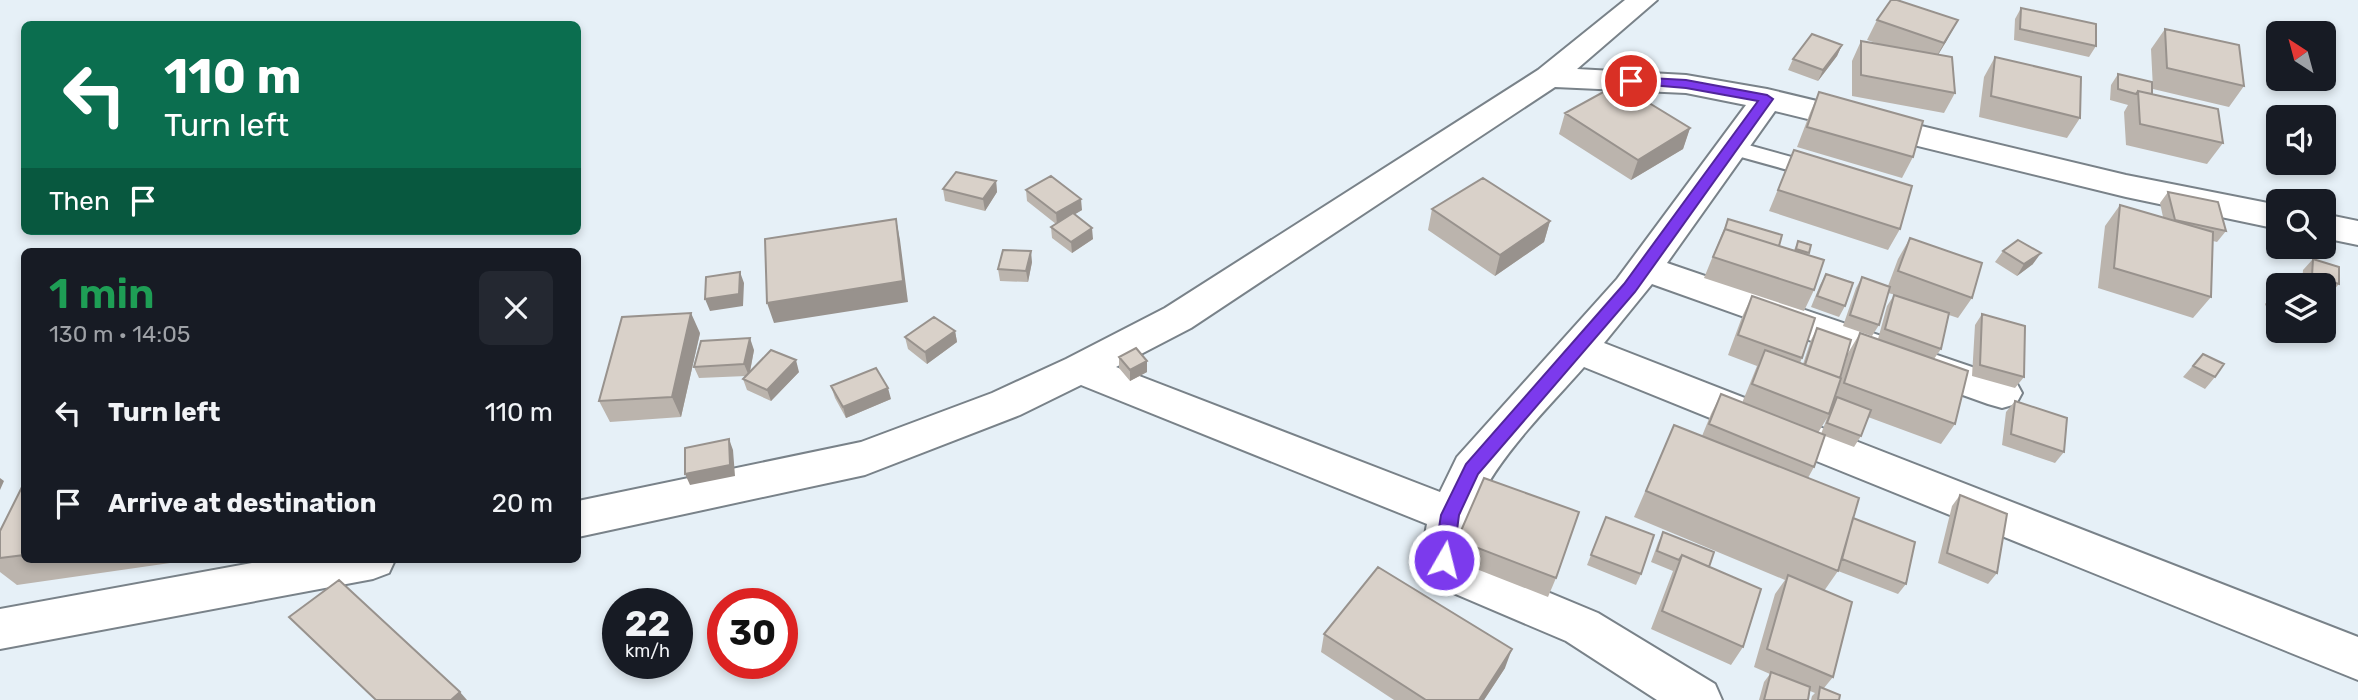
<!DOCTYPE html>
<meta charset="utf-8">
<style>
:root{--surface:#171b24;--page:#242831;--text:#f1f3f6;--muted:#9ea1a6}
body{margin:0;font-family:Rubik,sans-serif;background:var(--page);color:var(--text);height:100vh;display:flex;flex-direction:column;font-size:26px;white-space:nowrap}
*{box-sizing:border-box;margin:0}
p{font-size:23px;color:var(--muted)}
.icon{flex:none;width:38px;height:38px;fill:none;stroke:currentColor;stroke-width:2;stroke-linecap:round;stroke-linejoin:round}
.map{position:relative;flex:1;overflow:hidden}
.drawer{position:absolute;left:21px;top:248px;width:560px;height:315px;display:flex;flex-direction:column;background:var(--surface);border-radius:10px;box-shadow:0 4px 10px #0003}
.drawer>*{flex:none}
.hud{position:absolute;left:21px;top:21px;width:560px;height:214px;border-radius:10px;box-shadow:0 4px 10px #0003;background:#0b6e4f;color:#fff;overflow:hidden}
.needle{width:46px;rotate:324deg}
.fabs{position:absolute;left:2266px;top:21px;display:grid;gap:14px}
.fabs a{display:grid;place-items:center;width:70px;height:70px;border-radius:10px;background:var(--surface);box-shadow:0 4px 10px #0003;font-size:35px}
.speed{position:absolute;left:602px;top:588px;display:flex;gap:14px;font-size:35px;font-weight:700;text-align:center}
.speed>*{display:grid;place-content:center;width:91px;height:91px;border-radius:50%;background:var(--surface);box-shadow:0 4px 10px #0003;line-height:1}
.speed small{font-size:18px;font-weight:400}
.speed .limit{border:10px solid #d22;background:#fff;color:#111}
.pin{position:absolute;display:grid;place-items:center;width:60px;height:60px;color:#fff;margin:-30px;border:4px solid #fff;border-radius:50%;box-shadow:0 2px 7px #0007}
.me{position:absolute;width:77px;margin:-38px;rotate:8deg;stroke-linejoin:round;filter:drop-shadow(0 0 5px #0008)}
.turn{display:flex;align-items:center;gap:24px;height:147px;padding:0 28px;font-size:32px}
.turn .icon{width:91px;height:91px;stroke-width:2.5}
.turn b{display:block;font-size:49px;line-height:60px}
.then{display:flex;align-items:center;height:66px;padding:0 28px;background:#0003;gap:14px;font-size:26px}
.round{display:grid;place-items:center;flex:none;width:74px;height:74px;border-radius:10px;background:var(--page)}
.headline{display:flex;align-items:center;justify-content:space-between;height:119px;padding:0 28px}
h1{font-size:42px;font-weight:600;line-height:52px;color:#1e9e55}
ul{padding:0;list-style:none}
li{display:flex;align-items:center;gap:21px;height:91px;padding:0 28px}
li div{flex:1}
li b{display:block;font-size:26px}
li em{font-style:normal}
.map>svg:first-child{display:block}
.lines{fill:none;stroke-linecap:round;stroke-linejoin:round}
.lane-casing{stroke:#798289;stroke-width:4}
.street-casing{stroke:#798289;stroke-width:4}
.lane{fill:#fff;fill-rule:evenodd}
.street{fill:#fff;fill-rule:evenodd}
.wall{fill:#bbb4ad;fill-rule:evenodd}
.shaded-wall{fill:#98928d}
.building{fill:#d9d1c9;stroke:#98928d;stroke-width:2}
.route{fill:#7c3aed;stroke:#51269a;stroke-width:2}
</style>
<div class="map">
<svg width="2358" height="700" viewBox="0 0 2358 700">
<rect width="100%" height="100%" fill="#e6f0f7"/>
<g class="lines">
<g class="lane-casing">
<path id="lane" d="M1730,140l98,27 3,5 -11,7 -97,-27 -3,-5 3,-5z"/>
</g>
<g class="street-casing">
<path id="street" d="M1625,0h32l-80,69 109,6 81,14 359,86 152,30v24l-152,-32 -351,-86 -108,152 349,119 6,11 -6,11 -14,4 -14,-4 -336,-120 -48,59 754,294v43l-774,-313c-38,44 -130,130 -116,192l130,54 117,71 7,16h-65l-91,-59 -134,-57 -10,-33 5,-27 -346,-139 -61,30 -155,60 -287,62v-36l283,-59 131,-49 74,-34 99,-51 373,-238zM1555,87l131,6 60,12 -129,174 -160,178 -17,35 -324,-125 75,-39z
M2324,214l34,7v24l-34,-7z
M269,560h126l-6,13 -16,6 -373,70v-40z"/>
</g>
<use href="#lane" class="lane"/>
<use href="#street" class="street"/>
</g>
<path class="wall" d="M2021,8l75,38 -7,11 -75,-17 1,-21z
M1877,20l70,20 -9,15 17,38 -11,20 -92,-17v-35l9,-20 15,2 -9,-3z
M2165,29l79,57 -15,21 -76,-18 -2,-40z
M1842,45l-5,11 -19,25 -30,-11 5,-11z
M1995,57l85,61 -13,20 -88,-21 5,-40z
M2118,74l34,20 71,49 -16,21 -81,-19 -2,-33 4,-7 -18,-5 1,-15z
M1819,92l94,65 -11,21 -105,-31 13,-34z
M1565,113l125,15 -7,21 -52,31 -72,-46z
M1794,150l106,79 -12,21 -119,-39z
M996,181l1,11 -12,19 -40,-10 -2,-12z
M1026,190l56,20 -7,4 18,25 -21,14 -20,-15 -1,-11 5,-3 -29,-23z
M2168,192l58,39 -9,11 -4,-1 -2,56 -18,21 -95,-30 7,-62 15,-21 43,12 -3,-14z
M1432,209l118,12 -6,21 -49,34 -67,-46z
M1728,219l51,27 15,4 4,-9 13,4 -4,10 7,35 -10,21 -100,-33z
M1910,238l62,60 -14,20 -9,-3 -8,34 -7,10 21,65 -14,20 -73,-27 -7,19 -7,11 -29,-11 -11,31 -6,11 45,40 53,66 -8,10 -60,-23 -14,20 9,86 -9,11 15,12h-28l1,-4 3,-3 -5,-2 -2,9h-49l5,-18 6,-8 -16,-7 21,-73 10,-14 -151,-63 40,-92 28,11 9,-22 10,-20 21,9 15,-37 -29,-11 14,-38 10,-21 50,62 -2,5 3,1 8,-24 6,-12 23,50 8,-25 12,-20 18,6 9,-33 7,-11h2l-8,-2 -9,32 -7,11 -29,-10 13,-38 6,-11 26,9 10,-27zM1827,418l-6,16 -3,-1z
M2003,251l30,13 -16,12 -22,-14z
M2313,259l26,25 -10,11 -5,-1v-9h-22l1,-15z
M1032,262l-4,20 -28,-1 -2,-12z
M1826,274l19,32 -6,11 -28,-10 9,-22z
M2275,292l3,1v30l-6,-2 -7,-17z
M1982,314l42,63 -9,11 -43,-12 3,-51z
M955,331l2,11 -30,22 -19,-15 -3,-12z
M700,333l-19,84 -71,5 -11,-21z
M754,350l-4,22h49l-28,29 -24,-11 -4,-11 3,-3 -47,2 -5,-11z
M2203,354l12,23 -10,12 -22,-12z
M1119,357l28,15 -17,9 -11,-13z
M831,386l60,13 -45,19 -11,-20z
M2015,401l49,51 -9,11 -53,-18 4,-33z
M24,483v77h167l-174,25 -17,-13v-41z
M1960,495l37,78 -9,11 -50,-21 14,-57z
M1606,517l35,57 -5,11 -49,-20z
M1663,532l46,35 34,80 -12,18 -80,-36 22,-58 -22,-9 7,-19z
M1457,540l99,38 -8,19 -97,-38z
M1324,634l181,34 -21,32h-90l-73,-48z"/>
<path class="shaded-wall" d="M1958,20l-11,20 -14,23 11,-20z
M1842,45l-5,11 -19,25 5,-11z
M1690,128l-7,21 -52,31 7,-20z
M996,181l1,11 -12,19 -2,-12z
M1081,199l1,11 -25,15 -1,-12z
M896,219l4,21 8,62 -134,21 -7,-20z
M1550,221l-6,21 -49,34 5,-21z
M1092,228l1,11 -21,14 -1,-11z
M1031,251l1,11 -4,20 -2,-11z
M2041,253l-8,11 -16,12 7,-12z
M740,272l4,11 -1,23 -33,5 -5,-12z
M691,313l9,20 -19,84 -9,-20z
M955,331l2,11 -30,22 -2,-12z
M750,338l4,12 -5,26 -5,-12z
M796,360l3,12 -28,29 -4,-11z
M1147,361v11l-17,9v-11z
M888,388l3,11 -45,19 -3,-11z
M729,439l4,11 2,26 -45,9 -5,-11z
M0,478l4,3 -4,9z
M1512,649l-7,19 -21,32h-5z
M460,692l7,8h-16z"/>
<path class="building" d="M1891,0h6l61,20 -14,23 -67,-23z
M2021,8l75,16v22l-76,-17z
M2165,29l74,16 5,41 -77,-18z
M1812,34l30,11 -19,25 -30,-11z
M1861,41l91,16 3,36 -94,-18z
M1995,57l86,20 -1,41 -89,-22z
M2118,74l34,8v12l-14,-3 -2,3 -18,-5z
M1618,84l72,44 -52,32 -73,-47z
M2138,91l80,18 5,34 -83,-19z
M1819,92l104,29 -10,36 -106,-30z
M1794,150l118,36 -12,43 -122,-39z
M956,172l40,9 -13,18 -40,-10z
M1051,176l30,23 -25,14 -30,-23z
M1483,178l67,43 -50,34 -68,-46z
M2168,192l50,10 8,29 -51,-11z
M2120,205l93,27 -2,65 -97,-29z
M1073,213l19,15 -21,14 -20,-15z
M896,219l7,62 -136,22 -2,-64z
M1728,219l54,16 -3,11 -54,-17z
M1725,229l99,31 -10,30 -101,-33z
M1910,238l72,25 -10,35 -74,-27z
M2018,240l23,13 -17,11 -21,-13z
M1798,241l13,4 -2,8 -13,-4z
M1003,250l28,1 -5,20 -28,-2z
M2313,259l26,8v17l-27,-8z
M740,272l-1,22 -34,5 1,-22z
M1826,274l27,9 -8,23 -28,-10z
M1862,277l28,10 -11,38 -29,-10z
M1894,295l55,18 -8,36 -56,-20z
M1752,296l63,22 -13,40 -64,-23z
M691,313l-19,84 -73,4 23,-84z
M1982,314l43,12 -1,51 -44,-12z
M934,317l21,14 -30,21 -20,-15z
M1817,328l34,12 -11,38 -35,-13z
M1860,333l108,38 -13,53 -111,-41z
M750,338l-6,26 -50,3 7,-26z
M1136,348l11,13 -17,9 -11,-13z
M771,350l25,10 -29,30 -24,-11z
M1765,350l76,28 -12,36 -77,-30z
M2203,354l21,10 -9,13 -22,-11z
M876,368l12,20 -45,19 -12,-21z
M1721,394l104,41 -11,32 -105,-43z
M1837,397l34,13 -10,26 -34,-13z
M2015,401l52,17 -3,34 -53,-18z
M1674,425l185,73 -21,73 -192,-80z
M729,439l1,26 -45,9v-26z
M1484,478l95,34 -23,66 -99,-38z
M24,483v72l-24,3v-27z
M1960,495l47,19 -10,59 -50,-20z
M1606,517l48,18 -13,39 -50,-19z
M1853,518l62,24 -9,42 -64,-25z
M1663,532l51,20 -5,15 -27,-12 -3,5 -22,-9z
M1682,555l79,34 -18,58 -81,-36z
M1378,567l134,82 -33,51h-53l-102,-66z
M1788,575l64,27 -19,75 -66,-28z
M339,580l121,112 -9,8h-75l-87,-83z
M1771,672l39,15 -2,13h-44z
M1820,687l20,8 -1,5h-21z"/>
<path class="route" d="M1631,77l55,3 81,15 6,4 -138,193 -157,182 -19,41 -6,45 -3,5h-13l-3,-5 7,-45 25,-51 158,-180 134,-183 -72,-13 -60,-5 -2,-2z"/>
</svg>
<div class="fabs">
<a><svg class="needle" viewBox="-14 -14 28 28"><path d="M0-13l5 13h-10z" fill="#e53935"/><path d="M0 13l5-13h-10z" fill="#9ea1a6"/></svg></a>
<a><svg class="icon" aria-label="sound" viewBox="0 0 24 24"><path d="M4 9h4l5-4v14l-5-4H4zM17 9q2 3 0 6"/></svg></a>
<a><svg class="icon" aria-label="search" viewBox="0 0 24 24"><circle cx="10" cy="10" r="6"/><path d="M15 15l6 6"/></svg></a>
<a><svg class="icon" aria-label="layers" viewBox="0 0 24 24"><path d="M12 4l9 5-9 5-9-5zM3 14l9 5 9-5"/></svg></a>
</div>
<div class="speed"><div>22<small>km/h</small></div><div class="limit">30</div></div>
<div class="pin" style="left:1631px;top:81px;background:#d93025"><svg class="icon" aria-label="arrive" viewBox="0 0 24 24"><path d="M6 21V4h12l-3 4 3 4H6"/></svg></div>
<svg class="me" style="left:1444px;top:560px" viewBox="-20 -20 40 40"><circle r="17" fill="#7c3aed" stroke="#fff" stroke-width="3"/><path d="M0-11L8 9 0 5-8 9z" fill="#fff"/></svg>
<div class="hud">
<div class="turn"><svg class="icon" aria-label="left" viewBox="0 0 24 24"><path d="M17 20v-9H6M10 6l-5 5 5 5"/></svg><div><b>110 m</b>Turn left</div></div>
<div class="then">Then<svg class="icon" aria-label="arrive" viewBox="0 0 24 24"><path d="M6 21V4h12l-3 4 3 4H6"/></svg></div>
</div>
<section class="drawer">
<div class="headline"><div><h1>1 min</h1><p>130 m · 14:05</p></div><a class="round"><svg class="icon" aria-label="close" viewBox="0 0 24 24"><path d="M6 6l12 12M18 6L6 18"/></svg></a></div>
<ul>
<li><svg class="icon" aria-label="left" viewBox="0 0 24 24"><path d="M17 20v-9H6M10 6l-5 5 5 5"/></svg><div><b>Turn left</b></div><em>110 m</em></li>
<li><svg class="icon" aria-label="arrive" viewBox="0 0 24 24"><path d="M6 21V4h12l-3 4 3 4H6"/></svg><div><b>Arrive at destination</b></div><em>20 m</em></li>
</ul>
</section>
</div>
